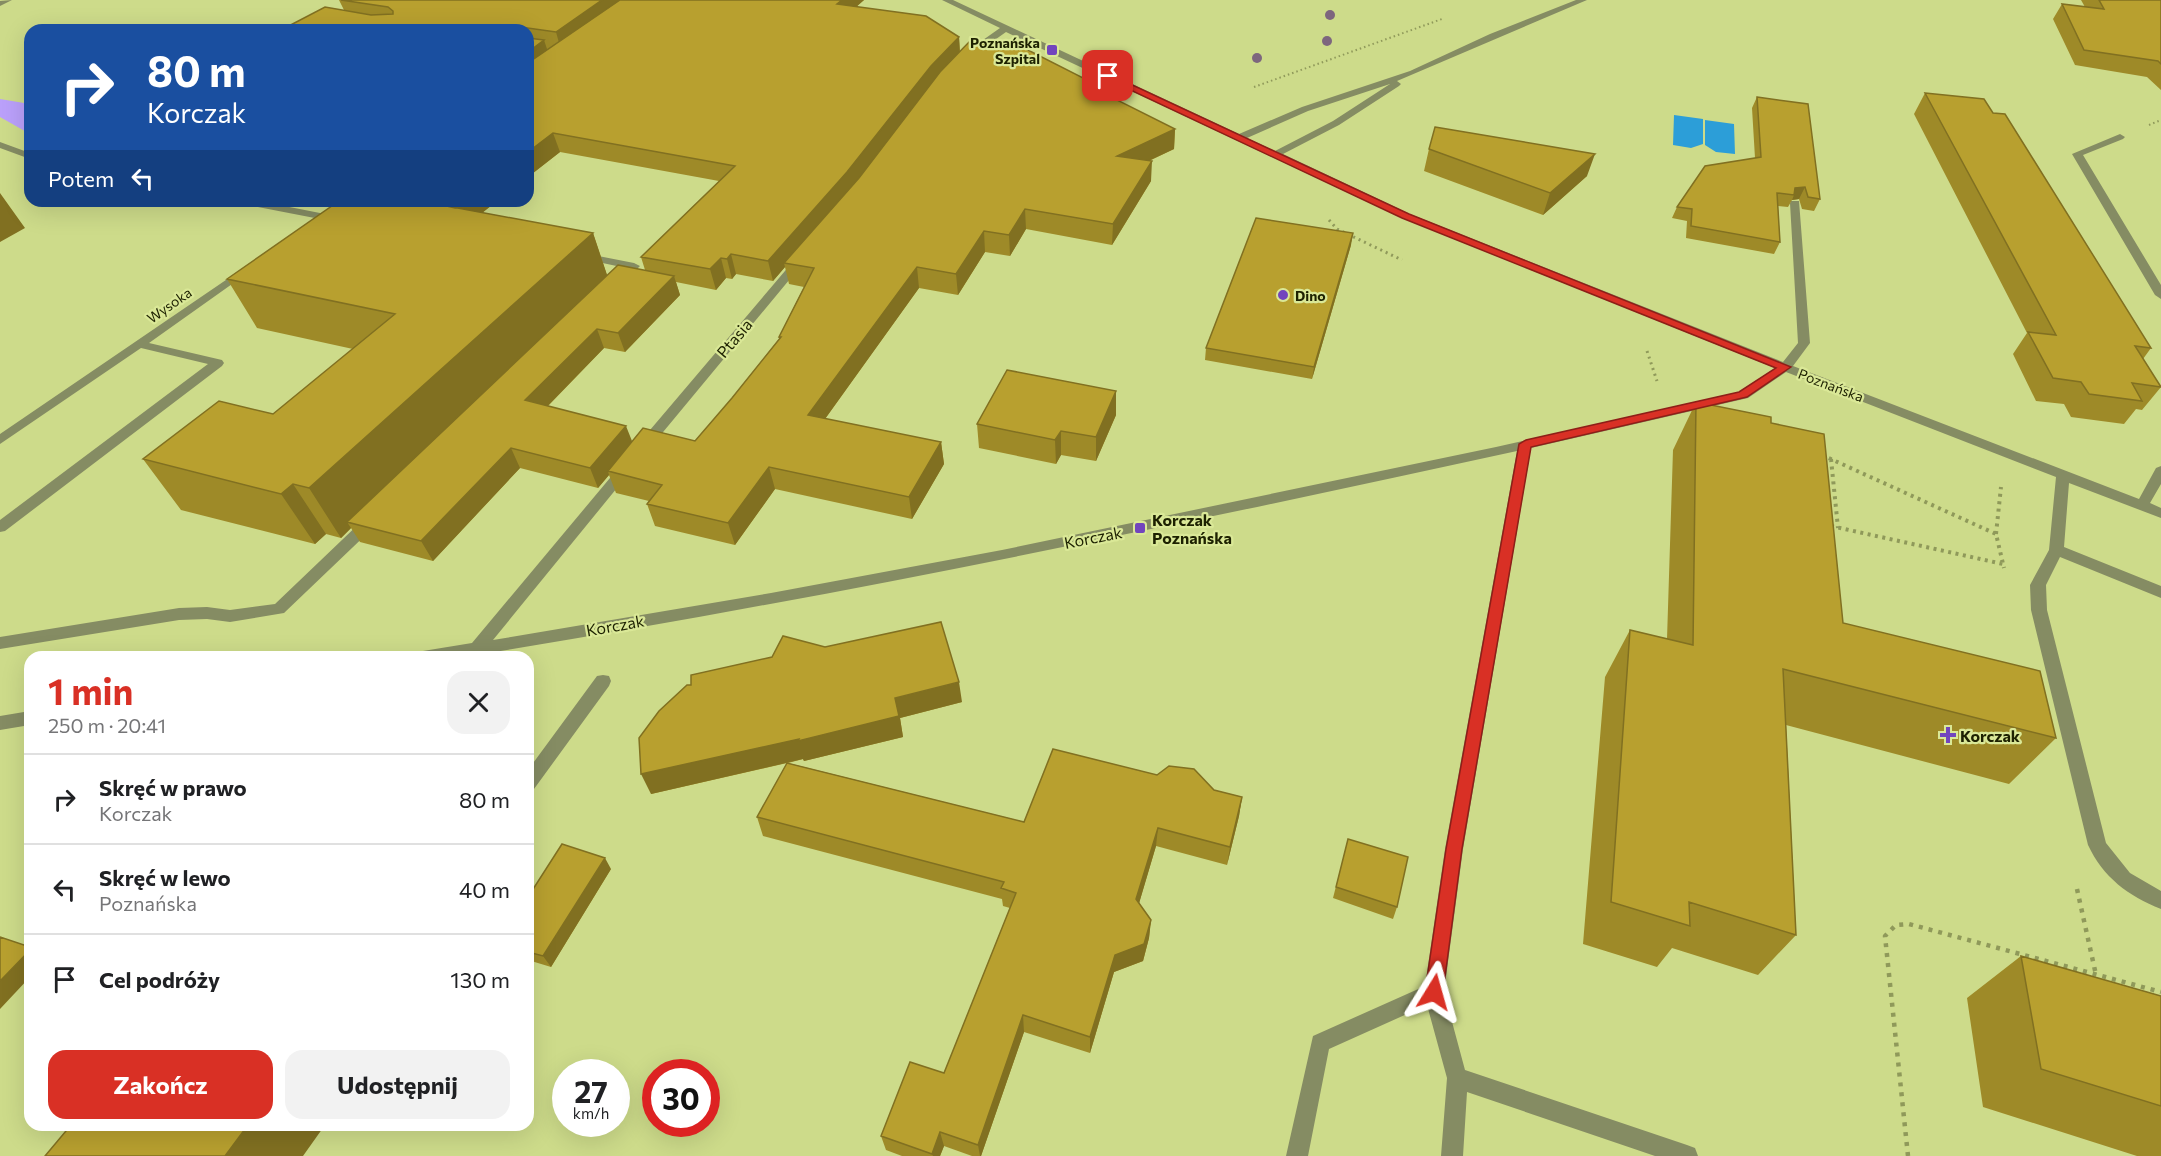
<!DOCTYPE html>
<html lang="pl">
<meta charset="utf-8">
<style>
:root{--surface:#fff;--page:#f2f2f2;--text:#202124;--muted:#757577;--line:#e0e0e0;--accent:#d93025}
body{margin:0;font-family:Commissioner,sans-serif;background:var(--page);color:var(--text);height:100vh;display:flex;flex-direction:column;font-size:22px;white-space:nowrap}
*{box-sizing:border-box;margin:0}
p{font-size:20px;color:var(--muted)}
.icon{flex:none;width:33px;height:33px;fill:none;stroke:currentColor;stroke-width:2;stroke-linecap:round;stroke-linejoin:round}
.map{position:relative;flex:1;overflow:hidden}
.panel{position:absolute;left:24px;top:651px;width:510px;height:480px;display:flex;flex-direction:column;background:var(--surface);border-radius:18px;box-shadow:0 6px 24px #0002}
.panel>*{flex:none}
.banner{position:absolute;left:24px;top:24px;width:510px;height:183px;border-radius:18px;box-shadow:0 6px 24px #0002;background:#1a4fa0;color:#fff;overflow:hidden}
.speed{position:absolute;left:552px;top:1059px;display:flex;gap:12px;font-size:30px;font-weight:700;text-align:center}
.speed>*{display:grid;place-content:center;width:78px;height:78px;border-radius:50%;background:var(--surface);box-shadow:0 6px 24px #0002;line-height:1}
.speed small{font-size:15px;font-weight:400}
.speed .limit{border:9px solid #d22;background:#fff;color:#111}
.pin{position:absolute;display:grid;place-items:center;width:51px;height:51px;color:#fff;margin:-26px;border-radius:12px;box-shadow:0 3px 9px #0006}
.me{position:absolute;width:66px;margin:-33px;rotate:8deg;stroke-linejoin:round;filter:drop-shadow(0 0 4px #0008)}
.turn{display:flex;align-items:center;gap:21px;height:126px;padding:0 24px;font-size:27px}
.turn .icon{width:78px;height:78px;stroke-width:2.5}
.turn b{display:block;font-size:42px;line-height:51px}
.then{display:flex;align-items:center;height:57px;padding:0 24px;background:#0003;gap:12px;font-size:22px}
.round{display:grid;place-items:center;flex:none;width:63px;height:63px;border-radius:18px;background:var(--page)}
.overview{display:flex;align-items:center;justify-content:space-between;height:102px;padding:0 24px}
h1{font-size:36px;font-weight:700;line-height:45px;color:var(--accent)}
.cta{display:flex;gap:12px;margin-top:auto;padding:12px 24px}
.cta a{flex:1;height:69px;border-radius:18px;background:var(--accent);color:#fff;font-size:24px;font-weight:700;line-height:69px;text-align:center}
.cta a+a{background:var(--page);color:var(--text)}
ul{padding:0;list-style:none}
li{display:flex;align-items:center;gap:18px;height:90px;padding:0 24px;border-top:2px solid var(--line)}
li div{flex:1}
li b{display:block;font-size:22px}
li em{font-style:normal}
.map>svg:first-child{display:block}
.green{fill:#baa0fa}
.water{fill:#2c9ed8}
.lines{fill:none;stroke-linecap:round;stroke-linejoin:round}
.path-far3{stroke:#8f995a;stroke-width:2;stroke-dasharray:1.5 3;stroke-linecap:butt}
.path-far2{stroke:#8f995a;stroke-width:3;stroke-dasharray:2 4;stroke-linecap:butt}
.path-far1{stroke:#8f995a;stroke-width:4;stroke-dasharray:3 4.5;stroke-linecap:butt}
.path{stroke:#8f995a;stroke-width:4.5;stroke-dasharray:4 6;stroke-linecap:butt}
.minor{fill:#858c63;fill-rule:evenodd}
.tree{fill:#7d667e}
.wall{fill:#9e8a28;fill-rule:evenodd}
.shaded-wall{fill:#817021}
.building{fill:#b8a02f;stroke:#817021;stroke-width:1.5}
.route{fill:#d93025;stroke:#8d1f18;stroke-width:1.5}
.poi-dot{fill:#7245bd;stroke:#dae897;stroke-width:2}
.labels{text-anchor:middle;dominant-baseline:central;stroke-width:4.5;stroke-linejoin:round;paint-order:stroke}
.far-poi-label{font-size:14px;font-weight:bold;fill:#1d2101;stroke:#dae897;text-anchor:end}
.far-street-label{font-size:14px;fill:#1d2101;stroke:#dae897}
.street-label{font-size:16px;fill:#1d2101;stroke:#dae897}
.poi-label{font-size:16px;font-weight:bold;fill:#1d2101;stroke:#dae897;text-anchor:start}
</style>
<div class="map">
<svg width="2161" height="1156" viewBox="0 0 2161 1156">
<rect width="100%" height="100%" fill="#cddb8a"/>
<path class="green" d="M0,99l30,5v30l-30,-17z"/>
<path class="water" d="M1674,115l29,4v25l-12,4 -18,-3z
M1705,120l29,4 1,30 -19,-2 -11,-7z"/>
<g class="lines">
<path class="path-far3" d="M1254,87l188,-68
M2149,125l12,-5"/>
<path class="path-far2" d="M1329,220l8,9 65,31
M1647,351l10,30"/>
<path class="path-far1" d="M1822,455l174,79 8,34
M1831,459l7,69
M1831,526l172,38
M1996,534l5,-47"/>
<path class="path" d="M2077,889l19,86
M1908,1156l-23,-220 11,-11 13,-1 252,68"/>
<path class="minor" d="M12,0l-12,6v-5z
M942,0h11l286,134 63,-27 108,-36 80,-37 86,-34h11l-190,81 4,3 -2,2 -60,39 -56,29 127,60 373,148 15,-19 -8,-140 1,-2h8l11,142 -17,23 346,133 17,-31 5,-2v18l-11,19 11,5v10l-92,-35 -5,64 97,39v12l-101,-41 -14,28 1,25 59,233 24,30 31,18v18c-33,-13 -58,-32 -73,-64l-57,-235 -1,-25 19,-35 7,-73 -270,-105 -38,26 -217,50 -68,401 -19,143 21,78 222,75 8,3 3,8h-43l-188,-64 -4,64h-22l6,-78 -20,-73 -98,44 -21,107h-22l27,-120 112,-50 20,-137 72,-398c-344,75 -688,147 -1035,203l-4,3h-63l2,-4 6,-2 49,-8 148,-177 5,-2 7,5 -2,3 -137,168 278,-47 231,-43 494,-103 243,-55 36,-24 -373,-150 -396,-186 -34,24h-6v-4l34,-24zM1390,84l-57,37 -58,30 -28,-13 61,-27z
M2120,134l5,3 -2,2 -40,16 78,130v14l-6,-4 -83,-141z
M0,142l30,11v6l-30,-11z
M238,201h21l66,13 5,3 -5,3 -82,-16z
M583,253l51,10 6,3 -18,18 -4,1 -6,-3 14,-14 -47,-10 -2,-2z
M800,257l4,1v4l-155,187h-10l-2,-3 2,-3 157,-185z
M245,267l4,1v4l-100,71 73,17 2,3 -2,3 -217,165 -5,1v-12l208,-156 -67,-16 -141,96v-10z
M370,517l5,1 2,4 -2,4 -91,87 -54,9 -23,-3 -28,1 -179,29v-12l179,-29 28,-1 23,3 45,-6 90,-86z
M603,675l6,1 2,5 -2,5 -75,103 -6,2v-21l69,-94z
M30,711v14l-30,5v-14z"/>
</g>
<g class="tree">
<circle cx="1330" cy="15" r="5"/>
<circle cx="1327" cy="41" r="5"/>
<circle cx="1257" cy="58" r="5"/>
</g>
<path class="wall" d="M339,0h525l-8,7 103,30 1,15 141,40 74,37 -1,20 -25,12 2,20 -39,64 -86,-16 -16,27 -25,-4 -27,43 -39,-7 -94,131 116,23 3,22 -32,55 -137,-30 -40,56 -80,-19 -8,-22 2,-3 -33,-8 -7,-18 -11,13 -78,-20 -87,93 -73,-19 -9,-14 -10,10 -15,-4 -11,10 -134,-34 -38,-51 130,-45 80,-65 -96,-21 -30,-49 112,-78h158l-15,12 111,20 14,42 38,-5 -4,-13 78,-76 -159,-29 -32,25v-147h-247l63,-20zM785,267l4,17 15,3 -25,50v2l-47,59 -37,43 -63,1 -84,-36 56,-58 21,4 55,-57 -4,-13 40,8 10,-12 6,1 4,-5 37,7z
M2081,0h80v90l-14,-13 -72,-12 -22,-46 9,-15 23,3z
M1925,93l68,20 158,235 -8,11 18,28 -19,23 -6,-1 -12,15 -53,-7 -7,-13 -28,-3 -23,-47 14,-21 -113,-219z
M1757,97l63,102 -6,12 -12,-2 -3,-10 -7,1 -4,7 -10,-1 2,36 -6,12 -88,-16 1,-17 -15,-3 5,-11 78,-49 -3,-50z
M1429,149l158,27 -44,39 -119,-44z
M1351,245l-39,134 -107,-19 1,-12z
M1116,391v24l-20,46 -35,-6 -5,9 -77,-16 -2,-24z
M1696,402l75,21 72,200 213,115 -47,46 -223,-59 10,210 -38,40 -86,-27 -15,19 -74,-23 22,-267 25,-47 37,9 6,-189z
M687,685l275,17 -62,16 3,19 -99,24 -1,-2 -15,4 236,59 190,-32 28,7 -3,19 -12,49 -71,-19 -17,57 12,17 -2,18 -6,23 -29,11 -24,81 -66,-21 -43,124h-9l-28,-10 -4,10h-38l-16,-6 -5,-14 63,-63 66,-165 -7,-2 -1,-7 -239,-63 -6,-19 30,-54 -136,31z
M1348,839l49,68 -4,12 -60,-21z
M611,869l-60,98 -23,-7v-63z
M2021,956l140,40v160h-24l-154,-49 -16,-109z"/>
<path class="shaded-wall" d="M602,0h30l-71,50 -5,-18z
M842,0h22l-24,21 -3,-17z
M959,37l1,18 -110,137 -66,71 1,4 -12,14 -5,-20 163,-195z
M544,40l6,18 -22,16v-22z
M1175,129l-1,20 -58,27 1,-20z
M553,133l7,19 -32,25v-25z
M1595,154l-8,22 -44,39 7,-22z
M1152,161l-1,20 -39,64 1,-21z
M1805,187l-6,12 -7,1 2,-5 1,-7z
M0,193l25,35 -25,14z
M417,201h19l16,36z
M464,201h33l-34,27 -9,-20z
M1025,209l1,20 -16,27 -1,-21z
M984,231l1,21 -27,43 -2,-21z
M593,233l16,48 -262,241 4,6 -10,10 -32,-50z
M1353,233l-2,12 -39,134 2,-12z
M731,254l5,20 -4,5 -5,-20z
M721,258l5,20 -10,12 -6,-21z
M917,267l2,21 -107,149 -4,-22z
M674,276l6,19 -55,57 -7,-19z
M597,329l7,19 -70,72 -9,-20z
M1116,391v24l-20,46v-24z
M626,426l8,20 -26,25 1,4 -11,13 -8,-20z
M1061,431v24l-5,9 -1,-24z
M941,442l3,22 -32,55 -3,-22z
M511,448l9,20 -87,93 -12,-20z
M769,467l6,22 -40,56 -7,-22z
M293,484l33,50 -11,10 -34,-50z
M959,682l3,20 -62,16 3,19 -99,24 -1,-2 -152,35 -10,-20 254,-76z
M1242,797l-3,19 -12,49 3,-18z
M1158,828l-2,18 -21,71 1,-18z
M605,858l6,11 -60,98 -8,-11z
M1151,920l-2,18 -6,23 -29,11 -24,81v-16l25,-82z
M30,950v27l-30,32v-28z
M1023,1015l1,17 -43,124h-1l-2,-11z
M248,1125h77l-22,31h-78z
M940,1132l4,14 -4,10h-7l-1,-2z"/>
<path class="building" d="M341,0h261l-46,32 -35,-5 -1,3h-239l44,-23 46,8 22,-1v-3l-5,-4z
M620,0h222l-5,4 89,12 33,21 -28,29 -84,106 -79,89 -37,-7 -4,5 -6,-1 -11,11 -69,-12 94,-91 -182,-33 -25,19v-89z
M2099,0h62v64l-3,-3 -74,-11 -22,-46 42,5z
M528,38l16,2 -16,12z
M971,40l53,8 77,39 -6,2 80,40 -58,27 35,5 -39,63 -88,-15 -16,26 -25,-4 -28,43 -39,-7 -109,148 133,27 -32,55 -140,-30 -41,56 -81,-19 15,-19 -54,-14 35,-43 52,13 37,-43 49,-61h-2l35,-69 -30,-5 75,-85 81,-106z
M1925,93l59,6 9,14 12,1 146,234 -16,-2 26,41 -29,-4 10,18 -53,-7 -8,-12 -28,-4 -25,-46 28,3z
M1757,97l51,7 12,95 -12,-2 -3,-10 -10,1 -1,7 -17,-2 3,49 -89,-16 1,-17 -15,-2 28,-41 56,-9z
M1435,127l160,27 -45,39 -121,-44z
M339,201h81l173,32 -284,255 -16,-4 -12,10 -138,-35 76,-58 54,13 122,-100 -168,-35z
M436,201h28l-9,7 -17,-4z
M1256,218l97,15 -39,134 -108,-19z
M618,265l56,11 -56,57 -21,-4 -72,71 101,26 -36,42 -79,-20 -90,93 -74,-19z
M1007,370l109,21 -20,46 -35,-6 -6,9 -78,-16z
M1696,402l75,15v6l53,11 19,189 197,48 16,67 -273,-69 13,266 -107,-33 1,24 -79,-24 19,-272 63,15z
M941,622l18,60 -64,16 4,18 -101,25 1,-2 -158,35 -2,-36 20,-27 28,-26h4v-10l81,-18 11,-21 42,11z
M1053,749l104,26 12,-9 25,3 20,21 28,7 -12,50 -72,-19 -22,71 15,21 -7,24 -29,11 -25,82 -67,-22 -45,130 -38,-13 -8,22 -51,-18 29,-74 34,11 72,-180 -15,-5 3,-6 -247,-65 30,-54 237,59z
M1348,839l60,18 -11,50 -61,-20z
M562,844l43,14 -62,98 -15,-4v-55z
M0,937l30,10v3l-30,31z
M2021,956l140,40v110l-120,-37z
M71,1125h177l-23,31h-180z"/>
<path class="route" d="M1105,75h6l298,139 382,153 -44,30 -216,50 -69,402 -19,143 -3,7 -6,2 -7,-2 -2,-7 21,-143 73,-405 7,-4 213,-48 37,-24 -374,-150 -297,-140z"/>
<g class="poi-dot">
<rect x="1046" y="44" width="12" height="12" rx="3"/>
<circle cx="1283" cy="295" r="6"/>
<rect x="1134" y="522" width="12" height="12" rx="3"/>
<path d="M1945 726h6v6h6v6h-6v6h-6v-6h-6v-6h6z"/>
</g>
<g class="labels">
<g class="far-poi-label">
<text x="1040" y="42">Poznańska<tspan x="1040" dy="16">Szpital</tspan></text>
<text x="1295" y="295" text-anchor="start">Dino</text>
</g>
<g class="far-street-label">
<text transform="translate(169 305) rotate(-35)">Wysoka</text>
<text transform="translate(1831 385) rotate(21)">Poznańska</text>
</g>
<g class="street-label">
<text transform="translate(734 338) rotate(-50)">Ptasia</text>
<text transform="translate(1093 537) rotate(-11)">Korczak</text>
<text transform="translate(615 625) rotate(-10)">Korczak</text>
</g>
<g class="poi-label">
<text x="1152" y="519">Korczak<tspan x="1152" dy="18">Poznańska</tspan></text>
<text x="1960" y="735">Korczak</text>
</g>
</g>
</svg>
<div class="speed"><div>27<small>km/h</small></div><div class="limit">30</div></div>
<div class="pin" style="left:1108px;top:76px;background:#d93025"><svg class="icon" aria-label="arrive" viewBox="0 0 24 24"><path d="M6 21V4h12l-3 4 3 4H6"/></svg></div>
<svg class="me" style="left:1434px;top:992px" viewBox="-20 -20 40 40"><path d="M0-17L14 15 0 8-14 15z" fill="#d93025" stroke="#fff" stroke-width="4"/></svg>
<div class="banner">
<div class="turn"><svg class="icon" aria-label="right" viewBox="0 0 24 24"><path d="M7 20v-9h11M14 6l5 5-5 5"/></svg><div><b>80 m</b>Korczak</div></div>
<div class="then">Potem<svg class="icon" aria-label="left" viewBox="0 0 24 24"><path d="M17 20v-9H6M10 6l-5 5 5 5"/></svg></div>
</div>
<section class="panel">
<div class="overview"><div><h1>1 min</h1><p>250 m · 20:41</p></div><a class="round"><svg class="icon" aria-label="close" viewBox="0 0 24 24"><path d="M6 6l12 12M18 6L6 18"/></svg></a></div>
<ul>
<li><svg class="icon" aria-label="right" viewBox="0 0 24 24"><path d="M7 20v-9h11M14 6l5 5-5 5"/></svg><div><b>Skręć w prawo</b><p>Korczak</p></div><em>80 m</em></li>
<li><svg class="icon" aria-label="left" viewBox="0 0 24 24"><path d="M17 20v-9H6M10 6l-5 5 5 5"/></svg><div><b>Skręć w lewo</b><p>Poznańska</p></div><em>40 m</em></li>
<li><svg class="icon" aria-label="arrive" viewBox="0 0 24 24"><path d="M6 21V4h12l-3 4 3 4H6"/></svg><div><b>Cel podróży</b></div><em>130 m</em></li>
</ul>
<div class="cta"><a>Zakończ</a><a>Udostępnij</a></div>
</section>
</div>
